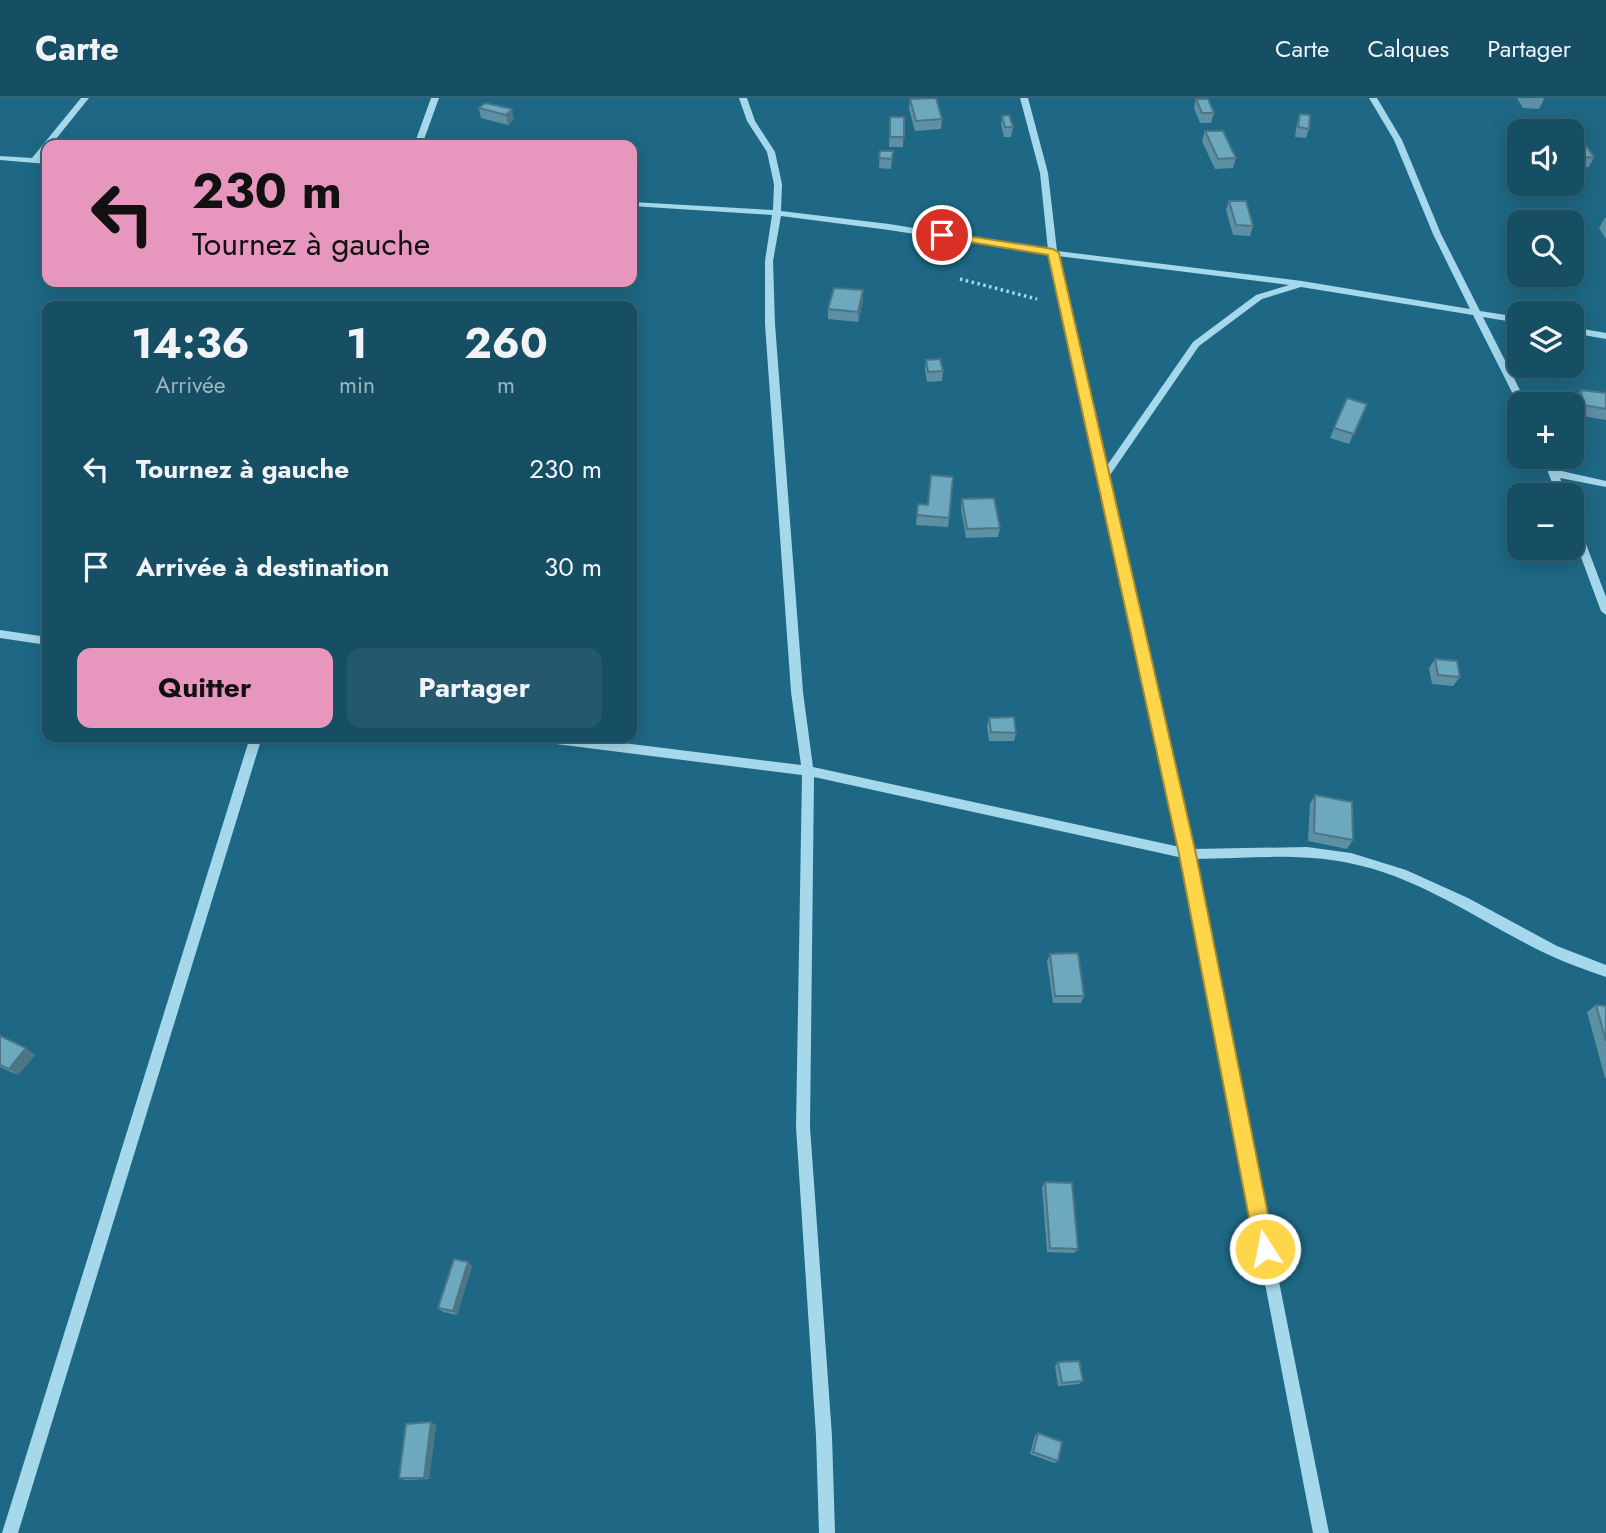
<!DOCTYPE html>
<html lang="fr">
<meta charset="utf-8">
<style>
:root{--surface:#164e64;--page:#23586d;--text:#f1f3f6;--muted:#9eb4bf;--line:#356578;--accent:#e797bd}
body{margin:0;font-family:Jost,sans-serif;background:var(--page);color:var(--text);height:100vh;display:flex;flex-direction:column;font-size:26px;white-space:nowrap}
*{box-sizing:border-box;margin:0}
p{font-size:23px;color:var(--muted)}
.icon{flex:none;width:38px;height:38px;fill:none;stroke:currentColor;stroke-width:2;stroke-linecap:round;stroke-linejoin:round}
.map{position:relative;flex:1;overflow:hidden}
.details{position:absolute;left:42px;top:203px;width:595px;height:441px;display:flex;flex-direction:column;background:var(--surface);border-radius:14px;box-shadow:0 4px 18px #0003,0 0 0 2px var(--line)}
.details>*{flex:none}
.top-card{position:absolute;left:42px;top:42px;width:595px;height:147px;border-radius:14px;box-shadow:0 4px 18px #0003,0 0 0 2px var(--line);background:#e797bd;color:#111;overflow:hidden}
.controls{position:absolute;left:1507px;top:21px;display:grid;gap:14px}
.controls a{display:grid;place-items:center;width:77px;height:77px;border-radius:14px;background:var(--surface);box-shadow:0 4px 18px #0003,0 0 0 2px var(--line);font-size:35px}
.pin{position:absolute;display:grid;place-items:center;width:60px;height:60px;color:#fff;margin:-30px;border:4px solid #fff;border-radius:50%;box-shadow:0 2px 7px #0007}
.me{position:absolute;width:77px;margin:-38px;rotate:349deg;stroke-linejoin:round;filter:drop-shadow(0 0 5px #0008)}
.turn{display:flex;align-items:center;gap:24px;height:147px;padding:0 35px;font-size:32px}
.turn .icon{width:91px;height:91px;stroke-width:2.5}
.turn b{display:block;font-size:49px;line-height:60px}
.eta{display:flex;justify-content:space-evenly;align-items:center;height:119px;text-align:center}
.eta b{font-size:42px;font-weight:700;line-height:49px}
.primary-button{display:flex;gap:14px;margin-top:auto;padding:14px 35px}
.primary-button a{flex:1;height:80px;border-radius:14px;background:var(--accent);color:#111;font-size:28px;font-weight:700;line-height:80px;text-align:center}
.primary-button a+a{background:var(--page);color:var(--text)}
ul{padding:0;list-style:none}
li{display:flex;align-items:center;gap:21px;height:98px;padding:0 35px}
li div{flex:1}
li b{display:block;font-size:26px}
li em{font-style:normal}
header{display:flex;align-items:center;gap:42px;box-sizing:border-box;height:98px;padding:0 35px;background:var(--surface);border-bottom:2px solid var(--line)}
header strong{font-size:33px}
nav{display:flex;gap:38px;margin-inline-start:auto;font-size:24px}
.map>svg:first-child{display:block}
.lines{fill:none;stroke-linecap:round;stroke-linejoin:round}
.path{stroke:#a5d8ea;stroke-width:3.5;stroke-dasharray:2.5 3.5;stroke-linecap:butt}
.minor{fill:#a5d8ea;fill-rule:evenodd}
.wall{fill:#5d90a3}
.shaded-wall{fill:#4c7685}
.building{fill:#6ca8be;stroke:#4c7685;stroke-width:2}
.route{fill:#ffd54a;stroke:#a68a30;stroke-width:2}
</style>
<header>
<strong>Carte</strong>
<nav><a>Carte</a><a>Calques</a><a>Partager</a></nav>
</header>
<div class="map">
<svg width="1606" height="1435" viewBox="0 0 1606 1435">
<rect width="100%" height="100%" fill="#1e6885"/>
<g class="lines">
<path class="path" d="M960,181l77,20"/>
<path class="minor" d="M81,0h8l-38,47h-4v5l-7,9 7,1v4l-47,-4v-4l32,2z
M431,0h8l-17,47h-8z
M739,0h8l8,23 20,31 7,32 -1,27 108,13 159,26 -8,-77 -20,-75h8l20,75 9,78 245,30 168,28 -37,-75 -39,-94 -25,-42h8l25,42 39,94 39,77 39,6v6l-36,-6 44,87h-8v2l-46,-91 -172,-28 -39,12 -63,47 -91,132 85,371 114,-2 44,6 55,17 62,28 89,48 49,19v12c-20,-7 -40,-14 -59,-23 -65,-31 -126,-77 -198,-91 -50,-10 -103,-5 -154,-4l134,674h-16l-130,-675 -369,-81 -4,350 22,309 3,97h-16l-3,-97 -20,-309 6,-352 -262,-33 -6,-5h41l226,28 -10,-73 -26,-368v-63l7,-46 -140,-9v-4l141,8 1,-26 -7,-32 -20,-31zM781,118l108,14 160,25 49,223 -1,2 2,3 81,364 -367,-80 -10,-75 -28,-368 -2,-63zM1058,158l231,29 -33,10 -63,47 -87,125z
M1572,229l34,6v6l-34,-6z
M1542,359h10l5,13 49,11v6l-46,-9 7,17h-10z
M1572,418l5,4 29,77v18l-5,-4 -29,-78z
M0,532l47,7v8l-47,-7z
M250,639h12l-244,796h-16z"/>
</g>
<path class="wall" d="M1517,0h26l1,1 -5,10 -16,-1z
M910,1l32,20 -1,10 -26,2 -6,-22z
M1196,1l18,14 -3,10h-11l-6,-15z
M485,5l29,16 -6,6 -27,-7 -2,-10z
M1300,16l9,15 -3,9 -11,-1 2,-14z
M1002,18l11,11 -2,10h-7l-3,-12z
M890,19h14l-1,30h-14z
M1205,33l31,27 -3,10 -18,1 -13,-28z
M1572,37l22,22 -5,10 -15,1 -2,-5z
M880,53h13l-2,18 -12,-1z
M1229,103l24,25 -3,10 -17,-1 -7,-25z
M1605,120h1v21l-7,-11z
M863,192v10l-5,22 -30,-3v-10z
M926,262l17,11 -1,10 -15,1 -2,-12z
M1581,292l25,3v27l-29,-5 -2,-16z
M1347,300l20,6 -18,40 -19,-6z
M962,401l38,29 -2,9 -32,1 -5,-29z
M918,406l31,14 -1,9 -32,-2z
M1435,561l25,18 -7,9 -21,-2 -3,-16z
M989,620l27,15 -2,8h-25l-2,-15z
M1315,697l38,45 -6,9 -39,-8 2,-37z
M1050,856l34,42 -3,7h-28l-6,-42z
M1596,907l10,1v72h-1l-18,-66z
M0,938l35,19 -17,20 -18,-8z
M1045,1084l33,67 -4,4 -27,-1 -5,-65z
M472,1168l-15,49 -14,-3 -5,-4z
M1058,1264l25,19 -4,3 -21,2 -3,-20z
M436,1327l-7,54 -24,1 -6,-2z
M1038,1335l20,28 -4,2 -24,-9 5,-19z"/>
<path class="shaded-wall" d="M512,11l2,10 -6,6 -2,-10z
M863,192v10l-5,22v-10z
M26,950l9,7 -17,20 -9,-6z
M468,1164l4,4 -15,49 -4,-4z
M431,1324l5,3 -7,54 -5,-1z"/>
<path class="building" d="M936,0l6,21 -26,2 -6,-22z
M1196,1h12l6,14h-12z
M485,5l27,6 -6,6 -27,-7z
M1300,16l10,1 -1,14 -11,-2z
M1009,17l4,12h-8l-3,-11z
M890,19h14v20h-14z
M1205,33h18l13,27 -18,1z
M1578,36l16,23 -14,1 -8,-12v-11z
M880,53h13l-1,8 -13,-1z
M1229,103h17l7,25 -17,-1z
M834,190l29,2 -5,22 -30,-3z
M940,261l3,12 -15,1 -2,-12z
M1581,292l25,3v16l-23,-4z
M1347,300l20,6 -13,30 -20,-6z
M931,377l22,2 -4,41 -32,-3 1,-11 10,1z
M994,400l6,30 -33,1 -5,-30z
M1435,561l22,2 3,16 -22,-2z
M1014,619l2,16 -25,-1 -2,-14z
M1315,697l37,7 1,38 -39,-7z
M1078,855l6,43h-29l-5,-42z
M1596,907l10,1v35z
M0,938l26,12 -17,21 -9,-4z
M1045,1084l27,1 6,66 -28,-1z
M454,1161l14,3 -15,49 -15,-3z
M1079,1263l4,20 -21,2 -4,-21z
M431,1324l-7,56h-25l7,-54z
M1038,1335l24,9 -4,19 -25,-9z"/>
<path class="route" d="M942,134l111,17 6,4 137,601 79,395 -3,7 -7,3 -7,-3 -3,-7 -76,-395 -131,-599 -110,-18v-4z"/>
</svg>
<div class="controls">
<a><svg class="icon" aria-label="sound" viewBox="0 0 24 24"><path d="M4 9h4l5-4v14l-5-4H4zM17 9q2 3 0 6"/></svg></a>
<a><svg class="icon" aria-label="search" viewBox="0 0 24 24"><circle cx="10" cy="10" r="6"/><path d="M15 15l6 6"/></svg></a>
<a><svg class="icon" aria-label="layers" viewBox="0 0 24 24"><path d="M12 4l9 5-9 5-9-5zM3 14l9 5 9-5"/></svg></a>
<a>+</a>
<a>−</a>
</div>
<div class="pin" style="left:942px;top:137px;background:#d93025"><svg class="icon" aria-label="arrive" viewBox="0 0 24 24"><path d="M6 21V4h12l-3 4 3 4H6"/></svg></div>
<svg class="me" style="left:1265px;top:1151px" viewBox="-20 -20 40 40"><circle r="17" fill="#ffd54a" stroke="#fff" stroke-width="3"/><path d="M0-11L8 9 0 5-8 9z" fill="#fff"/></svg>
<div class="top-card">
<div class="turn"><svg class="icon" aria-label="left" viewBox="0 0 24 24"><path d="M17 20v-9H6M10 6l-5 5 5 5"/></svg><div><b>230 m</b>Tournez à gauche</div></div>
</div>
<section class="details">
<div class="eta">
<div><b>14:36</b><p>Arrivée</p></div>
<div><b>1</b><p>min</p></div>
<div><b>260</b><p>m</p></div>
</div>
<ul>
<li><svg class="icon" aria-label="left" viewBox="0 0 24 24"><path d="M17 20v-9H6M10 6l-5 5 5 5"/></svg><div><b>Tournez à gauche</b></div><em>230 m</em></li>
<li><svg class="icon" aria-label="arrive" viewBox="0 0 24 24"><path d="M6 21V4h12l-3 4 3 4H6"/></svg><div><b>Arrivée à destination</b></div><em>30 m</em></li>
</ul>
<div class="primary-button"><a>Quitter</a><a>Partager</a></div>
</section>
</div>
